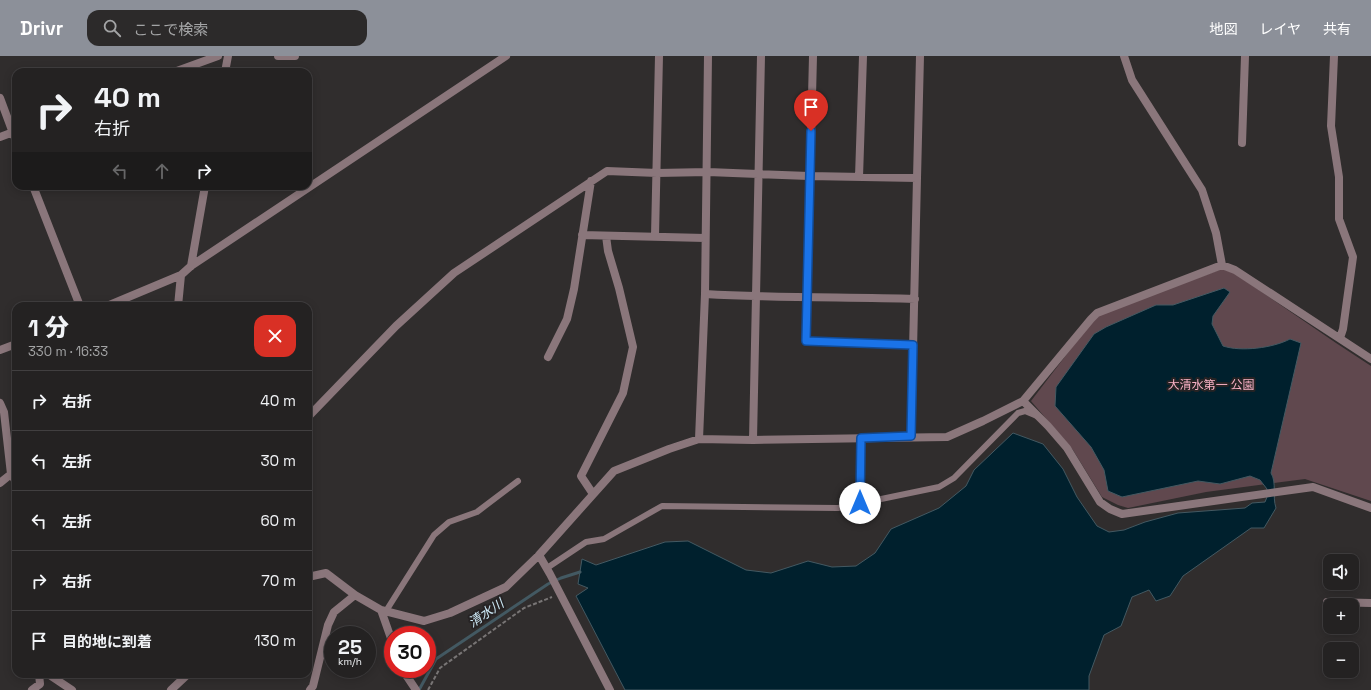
<!DOCTYPE html>
<html lang="ja">
<meta charset="utf-8">
<style>
:root{--surface:#242222;--page:#2c2a2a;--text:#f1f3f6;--muted:#a3a4a5;--line:#413f40;--accent:#8c9099}
body{margin:0;font-family:"Space Grotesk","Noto Sans JP",sans-serif;background:var(--page);color:var(--text);height:100vh;display:flex;flex-direction:column;font-size:15px;white-space:nowrap}
*{box-sizing:border-box;margin:0}
p{font-size:13px;color:var(--muted)}
.icon{flex:none;width:22px;height:22px;fill:none;stroke:currentColor;stroke-width:2;stroke-linecap:round;stroke-linejoin:round}
.map{position:relative;flex:1;overflow:hidden}
.panel{position:absolute;left:12px;top:246px;width:300px;height:376px;display:flex;flex-direction:column;background:var(--surface);border-radius:12px;box-shadow:0 2px 10px #0003,0 0 0 1px var(--line)}
.panel>*{flex:none}
.guide{position:absolute;left:12px;top:12px;width:300px;height:122px;border-radius:12px;box-shadow:0 2px 10px #0003,0 0 0 1px var(--line);background:#242222;color:var(--text);overflow:hidden}
.tools{position:absolute;left:1323px;top:498px;display:grid;gap:8px}
.tools a{display:grid;place-items:center;width:36px;height:36px;border-radius:8px;background:var(--surface);box-shadow:0 2px 10px #0003,0 0 0 1px var(--line);font-size:20px}
.speed{position:absolute;left:324px;top:570px;display:flex;gap:8px;font-size:20px;font-weight:700;text-align:center}
.speed>*{display:grid;place-content:center;width:52px;height:52px;border-radius:50%;background:var(--surface);box-shadow:0 2px 10px #0003,0 0 0 1px var(--line);line-height:1}
.speed small{font-size:10px;font-weight:400}
.speed .limit{border:6px solid #d22;background:#fff;color:#111}
.pin{position:absolute;display:grid;place-items:center;width:34px;height:34px;color:#fff;margin:-41px -17px;border-radius:50% 50% 50% 0;rotate:-45deg;box-shadow:0 0 4px #0007}
.pin .icon{rotate:45deg}
.me{position:absolute;width:44px;margin:-22px;rotate:0deg;stroke-linejoin:round;filter:drop-shadow(0 0 3px #0008)}
.turn{display:flex;align-items:center;gap:14px;height:84px;padding:0 16px;font-size:18px}
.turn .icon{width:52px;height:52px;stroke-width:2.5}
.turn b{display:block;font-size:28px;line-height:34px}
.lanes{display:flex;align-items:center;height:38px;padding:0 16px;background:#0003;justify-content:center;gap:20px;direction:ltr}
.lanes .off{opacity:.35}
.round{display:grid;place-items:center;flex:none;width:42px;height:42px;border-radius:12px;background:var(--page)}
.headline{display:flex;align-items:center;justify-content:space-between;height:68px;padding:0 16px}
h1{font-size:24px;font-weight:800;line-height:30px}
ul{padding:0;list-style:none}
li{display:flex;align-items:center;gap:12px;height:60px;padding:0 16px;border-top:1px solid var(--line)}
li div{flex:1}
li b{display:block;font-size:15px}
li em{font-style:normal}
header{display:flex;align-items:center;gap:24px;box-sizing:border-box;height:56px;padding:0 20px;background:var(--accent);color:#fff}
header strong{font-size:19px}
nav{display:flex;gap:22px;margin-inline-start:auto;font-size:14px}
.search{width:280px;height:36px;background:var(--page);display:flex;align-items:center;gap:10px;box-sizing:border-box;padding:0 14px;border-radius:12px;color:var(--muted);font-size:15px}
.map>svg:first-child{display:block}
.green{fill:#60484e}
.water{fill:#00202d;stroke:#435962}
.lines{fill:none;stroke-linecap:round;stroke-linejoin:round}
.stream{stroke:#435962;stroke-width:3}
.path{stroke:#787575;stroke-width:2;stroke-dasharray:4 2;stroke-linecap:butt}
.lane{stroke:#8a767b;stroke-width:6}
.street{stroke:#8a767b;stroke-width:8}
.route-casing{stroke:#114b97;stroke-width:10}
.route{stroke:#1a73e8;stroke-width:7}
.labels{text-anchor:middle;dominant-baseline:central;stroke-width:4;stroke-linejoin:round;paint-order:stroke}
.park-label{font-size:12px;fill:#f8b1c5;stroke:#262324}
.water-label{font-size:13px;font-style:italic;fill:#cde9f7;stroke:#262324}
</style>
<header>
<strong>Drivr</strong>
<div class="search"><svg class="icon" aria-label="search" viewBox="0 0 24 24"><circle cx="10" cy="10" r="6"/><path d="M15 15l6 6"/></svg>ここで検索</div>
<nav><a>地図</a><a>レイヤ</a><a>共有</a></nav>
</header>
<div class="map">
<svg width="1371" height="634" viewBox="0 0 1371 634">
<rect width="100%" height="100%" fill="#302d2d"/>
<path class="green" d="M1222,213l12,4 102,70 35,23v135l-66,-22 -99,13 -78,16 -10,-3 -16,-8 -29,-47 -42,-49 62,-81 6,-6z"/>
<path class="water" d="M1224,232l6,4 -17,24 -1,8 11,22c18,6 50,2 67,-7l11,4 -30,130c6,10 1,23 5,35l-12,20h-13l-68,48 -13,20 -14,5 -7,-11 -17,7 -11,29 -17,9 -15,41v14h-464l-49,-94 12,-8 -10,-4 4,-25 14,6 69,-23 23,-1 58,29 25,3 37,-12 24,6 24,-1 19,-13 16,-24 48,-21 27,-22 8,-16 39,-37 30,11 20,25 14,28 20,29 12,6 15,-2 21,-8 33,-9 67,-5 7,-5 13,-1 2,-5v-8l-7,-9 -10,-4 -30,8 -22,-3 -76,16 -14,-6 -4,-21 -13,-23 -36,-41 1,-19 38,-53 12,-7 50,-22h17z"/>
<g class="lines">
<path class="stream" d="M419,634l17,-31 112,-75 13,-6 19,-6"/>
<path class="path" d="M428,634l12,-22 84,-60 28,-11"/>
<path class="lane" d="M547,512l39,-26 18,-3 58,-33 176,2 101,-21 15,-9 64,-65 7,-2 12,5
M386,555l48,-76 15,-13 28,-10 41,-31"/>
<path class="street" d="M278,0h17
M813,0l-7,285 107,4
M1124,0l8,24 70,110 14,43 6,32
M1334,0l-3,70 8,51v42l14,38 -10,72 -3,9
M174,16l44,-16
M225,16l3,-16
M0,42l16,43
M0,81l16,-6
M1242,87l3,-87
M859,121l4,-121
M33,130l47,120
M582,179l123,3
M655,180l4,-180
M191,210l14,-80
M705,238c70,4 140,3 210,5
M107,250l74,-31 10,-9 315,-210
M178,250l3,-31
M0,294l16,-6
M548,301l19,-38 7,-30 17,-108
M1023,345l25,25 19,22 33,54 10,7 12,5 191,-27 58,21
M0,347l4,9 7,62 5,8
M308,361l88,-91 58,-53 153,-102 50,2 51,-1 101,4 108,2 3,-122
M911,380l6,-258
M699,383l6,-145 3,-238
M753,384l8,-384
M0,427l11,-9
M593,438l-12,-18 42,-83 10,-46 -14,-59 -11,-37 -2,-15
M860,447l1,-65
M539,499l11,19 60,116
M308,521l18,-4 29,22 26,15 43,11 26,-8 56,-26 33,-32 75,-84 55,-22 30,-10 54,1 194,-3 36,-16 40,-20 68,-82 6,-6 125,-48 13,5 136,89
M1327,546l44,1
M381,554l12,34
M402,613l14,21
M48,618l24,16
M32,634l8,-6 -1,-10
M171,634l17,-16
M310,634l3,-4 15,-61 6,-13 21,-17"/>
</g>
<g class="lines">
<g class="route-casing">
<path id="route" d="M811,75l-5,210 107,4 -2,91 -50,2 -1,65"/>
</g>
<use href="#route" class="route"/>
</g>
<g class="labels">
<g class="park-label">
<text x="1211" y="329">大清水第一 公園</text>
</g>
<g class="water-label">
<text transform="translate(486 557) rotate(-34)">清水川</text>
</g>
</g>
</svg>
<div class="tools">
<a><svg class="icon" aria-label="sound" viewBox="0 0 24 24"><path d="M4 9h4l5-4v14l-5-4H4zM17 9q2 3 0 6"/></svg></a>
<a>+</a>
<a>−</a>
</div>
<div class="speed"><div>25<small>km/h</small></div><div class="limit">30</div></div>
<div class="pin" style="left:811px;top:75px;background:#d93025"><svg class="icon" aria-label="arrive" viewBox="0 0 24 24"><path d="M6 21V4h12l-3 4 3 4H6"/></svg></div>
<svg class="me" style="left:860px;top:447px" viewBox="-20 -20 40 40"><circle r="19" fill="#fff"/><path d="M0-13L10 11 0 6-10 11z" fill="#1a73e8"/></svg>
<div class="guide">
<div class="turn"><svg class="icon" aria-label="right" viewBox="0 0 24 24"><path d="M7 20v-9h11M14 6l5 5-5 5"/></svg><div><b>40 m</b>右折</div></div>
<div class="lanes"><svg class="icon off" aria-label="left" viewBox="0 0 24 24"><path d="M17 20v-9H6M10 6l-5 5 5 5"/></svg><svg class="icon off" aria-label="ahead" viewBox="0 0 24 24"><path d="M12 20V5M6 11l6-6 6 6"/></svg><svg class="icon" aria-label="right" viewBox="0 0 24 24"><path d="M7 20v-9h11M14 6l5 5-5 5"/></svg></div>
</div>
<section class="panel">
<div class="headline"><div><h1>1 分</h1><p>330 m · 16:33</p></div><a class="round" style="background:#d93025;color:#fff"><svg class="icon" aria-label="close" viewBox="0 0 24 24"><path d="M6 6l12 12M18 6L6 18"/></svg></a></div>
<ul>
<li><svg class="icon" aria-label="right" viewBox="0 0 24 24"><path d="M7 20v-9h11M14 6l5 5-5 5"/></svg><div><b>右折</b></div><em>40 m</em></li>
<li><svg class="icon" aria-label="left" viewBox="0 0 24 24"><path d="M17 20v-9H6M10 6l-5 5 5 5"/></svg><div><b>左折</b></div><em>30 m</em></li>
<li><svg class="icon" aria-label="left" viewBox="0 0 24 24"><path d="M17 20v-9H6M10 6l-5 5 5 5"/></svg><div><b>左折</b></div><em>60 m</em></li>
<li><svg class="icon" aria-label="right" viewBox="0 0 24 24"><path d="M7 20v-9h11M14 6l5 5-5 5"/></svg><div><b>右折</b></div><em>70 m</em></li>
<li><svg class="icon" aria-label="arrive" viewBox="0 0 24 24"><path d="M6 21V4h12l-3 4 3 4H6"/></svg><div><b>目的地に到着</b></div><em>130 m</em></li>
</ul>
</section>
</div>
